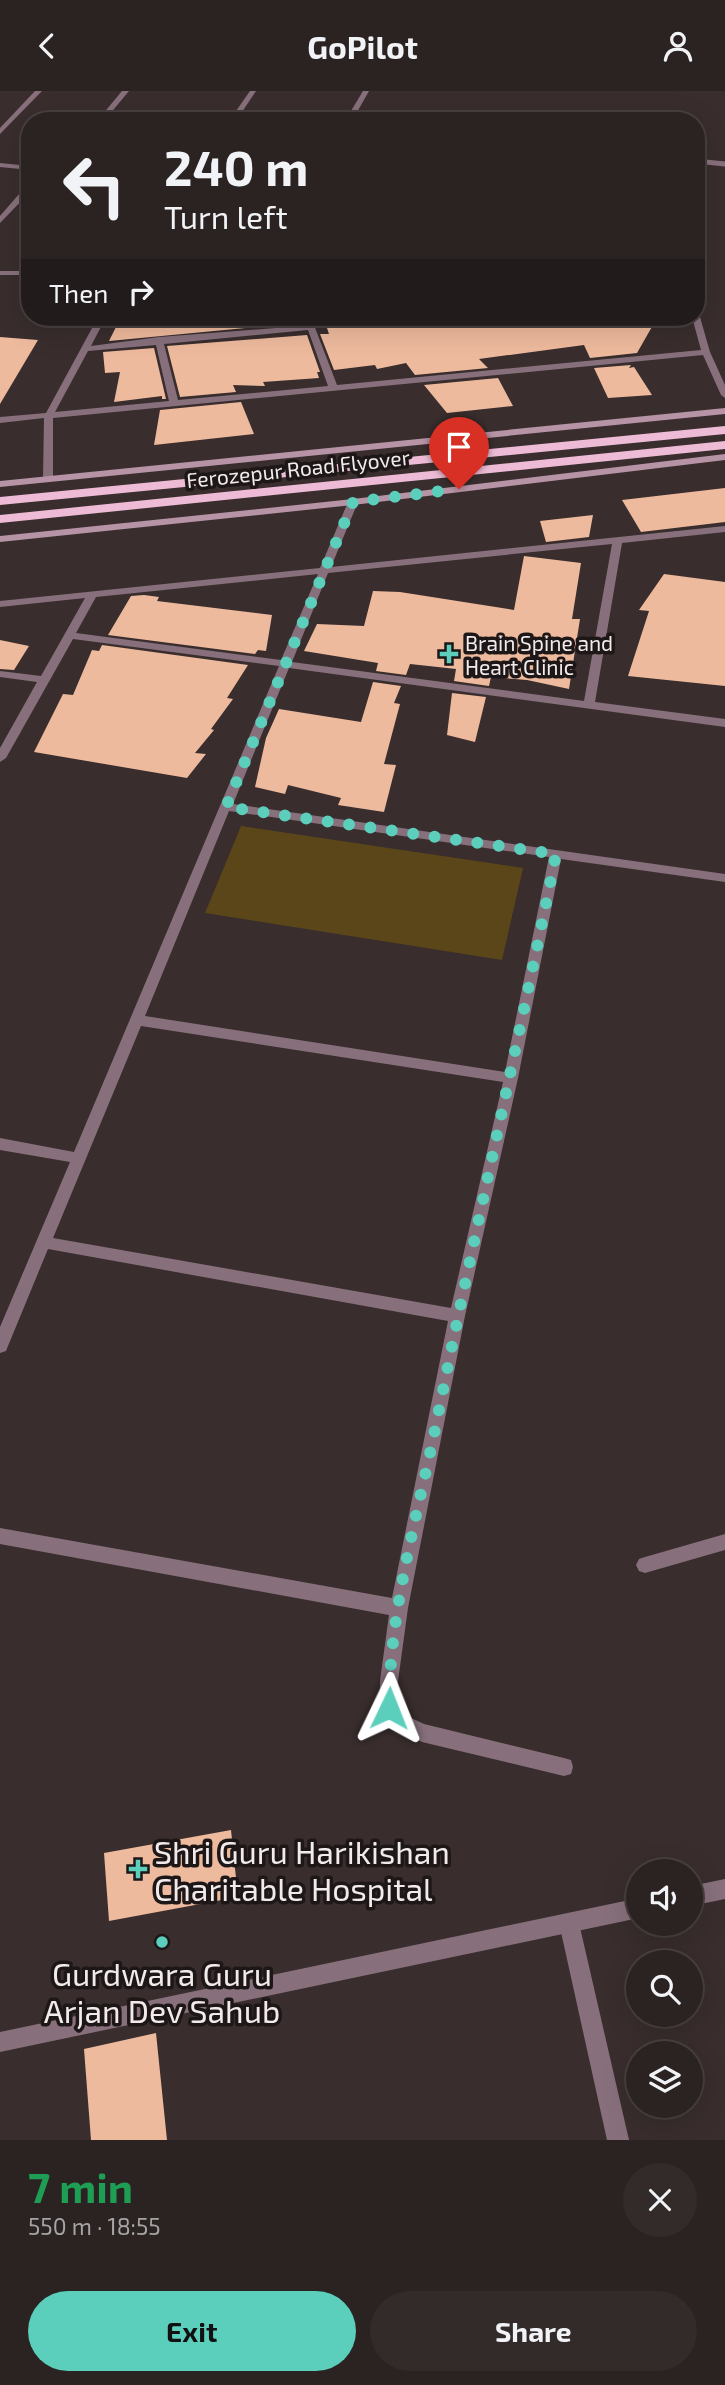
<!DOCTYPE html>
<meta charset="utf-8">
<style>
:root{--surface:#2b2222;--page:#332a2a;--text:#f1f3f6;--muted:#a6a4a5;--line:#473f40;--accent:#5bcebc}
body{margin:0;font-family:"Exo 2",sans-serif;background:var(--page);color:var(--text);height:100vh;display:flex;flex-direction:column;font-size:26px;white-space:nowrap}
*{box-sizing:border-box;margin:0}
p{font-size:23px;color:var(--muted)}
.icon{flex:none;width:38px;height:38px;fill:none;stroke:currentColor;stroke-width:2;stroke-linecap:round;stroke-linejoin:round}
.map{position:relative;height:2049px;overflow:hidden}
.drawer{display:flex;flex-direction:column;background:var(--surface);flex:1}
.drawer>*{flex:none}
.banner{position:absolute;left:21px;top:21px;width:684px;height:214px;border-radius:28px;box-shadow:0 7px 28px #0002,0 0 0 2px var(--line);background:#2b2222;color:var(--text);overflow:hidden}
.fabs{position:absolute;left:626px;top:1768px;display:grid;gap:14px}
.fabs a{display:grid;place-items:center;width:77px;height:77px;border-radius:50%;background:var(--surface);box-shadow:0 7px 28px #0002,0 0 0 2px var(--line);font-size:35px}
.pin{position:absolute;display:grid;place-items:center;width:60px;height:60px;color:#fff;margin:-72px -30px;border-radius:50% 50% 50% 0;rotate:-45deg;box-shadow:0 0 7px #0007}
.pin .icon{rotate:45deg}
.me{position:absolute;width:77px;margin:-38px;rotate:2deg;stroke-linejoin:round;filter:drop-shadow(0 0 5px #0008)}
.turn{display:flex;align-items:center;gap:24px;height:147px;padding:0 28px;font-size:32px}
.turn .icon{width:91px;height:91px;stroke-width:2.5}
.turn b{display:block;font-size:49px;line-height:60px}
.then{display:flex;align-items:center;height:66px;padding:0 28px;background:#0003;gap:14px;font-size:26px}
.round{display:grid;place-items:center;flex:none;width:74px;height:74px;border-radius:37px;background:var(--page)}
.headline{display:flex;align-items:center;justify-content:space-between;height:119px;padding:0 28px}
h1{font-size:42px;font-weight:700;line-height:52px;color:#1e9e55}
.cta{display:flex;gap:14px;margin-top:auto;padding:14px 28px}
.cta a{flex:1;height:80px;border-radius:42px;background:var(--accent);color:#111;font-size:28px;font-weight:700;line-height:80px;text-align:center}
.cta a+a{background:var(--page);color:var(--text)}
header{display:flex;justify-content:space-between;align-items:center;height:91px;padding:0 28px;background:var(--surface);font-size:32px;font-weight:700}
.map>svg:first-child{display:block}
.green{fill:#5b461a}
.building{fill:#eeba9d}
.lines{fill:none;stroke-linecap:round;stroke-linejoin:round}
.service{stroke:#87707c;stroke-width:5}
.minor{fill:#87707c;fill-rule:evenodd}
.tertiary{fill:#87707c;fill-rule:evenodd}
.secondary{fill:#b793a6;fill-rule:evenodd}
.trunk{fill:#edbbd5;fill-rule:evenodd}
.route{stroke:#5bcebc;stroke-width:12;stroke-dasharray:0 21.6}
.poi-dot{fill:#5bcebc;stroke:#1d1717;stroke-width:2.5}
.labels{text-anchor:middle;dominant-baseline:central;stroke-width:7;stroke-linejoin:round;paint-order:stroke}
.far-street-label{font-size:21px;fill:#f3ebeb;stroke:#1d1717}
.far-poi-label{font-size:21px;fill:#f3ebeb;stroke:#1d1717;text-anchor:start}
.near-poi-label{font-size:32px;fill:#f3ebeb;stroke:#1d1717;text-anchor:start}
</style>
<header><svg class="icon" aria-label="back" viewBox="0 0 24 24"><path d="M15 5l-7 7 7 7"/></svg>GoPilot<svg class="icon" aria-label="person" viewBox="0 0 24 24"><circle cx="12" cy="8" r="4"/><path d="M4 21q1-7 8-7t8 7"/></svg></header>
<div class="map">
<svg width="725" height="2049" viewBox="0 0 725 2049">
<rect width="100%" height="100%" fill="#392d2d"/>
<path class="green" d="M241,735l282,42 -21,92 -297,-47z"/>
<path class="building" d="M121,226h35l-3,4 119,-4 -6,9 -157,15z
M340,226h305l-1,6 9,2 -16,28 -47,5 -6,-13 -105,14 9,9 -73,7 -9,-12 -29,6 -2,-4 -41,5 -14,-36h9l-5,-15z
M307,244l13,37h-3l2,6 -56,4 2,4 -32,-1 3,7 -56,5 -13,-51z
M0,246l38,3 -38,64z
M154,257l12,51h-4v-3l-48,6 6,-30 -15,1 -2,-21z
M631,274l-2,3 5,-1 18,28 -44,3 -14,-30z
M498,287l15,28 -66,7 -23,-28z
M241,311l13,32 -100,11 6,-35z
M725,397v34l-84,10 -19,-32z
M593,424l-4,22 -43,5 -6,-21z
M524,465l57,7 -9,56h8l-11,70 -42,-9 -36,-3 -2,9 -35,-5 2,-12 -46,-5 -4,11 -30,-4 2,-8 -74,-12 13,-27 47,2 9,-35 27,1 114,18z
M664,483l61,8v104l-97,-10 21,-65 -10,-1z
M144,504l15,2 -2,4 115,14 -6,36 -8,-1 -3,4 -147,-19 23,-39z
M0,549l29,6 -15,24 -14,-1z
M102,554l146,20 -21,33 6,1 -22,30 3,1 -19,23 11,1 -19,24 -153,-26 29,-58 10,1 19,-45 7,1z
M373,591l28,4 -7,17 6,1 -16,60 12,1 -12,47 -46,-7 3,-7 -53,-13 -3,9 -30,-7 11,-49 13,-29 82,13z
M452,602l34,4 -11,45 -28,-7z
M231,1739l7,67 -129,24 -5,-68z
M156,1942l11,107h-76l-7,-91z"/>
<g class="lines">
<path class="service" d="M696,70l29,3"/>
<path class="minor" d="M35,0h7l-42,43v-6z
M122,0h7l-25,30h-7z
M250,0h6l-20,30h-7z
M363,0h6l-17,30h-7z
M0,72l30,3v4l-30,-3z
M27,94h3v7l-30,31v-7z
M0,180h30v4h-30z
M696,224l4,2 10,35 15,33v13l-4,-3 -18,-40 -650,63v61l-5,3 -5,-3 1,-61 -44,5v-6l46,-4 52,-96h8l-15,29 68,-9 155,-12 23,60 364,-35 -9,-33h4zM308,239l20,56 -150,14 -14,-56zM156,254l13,56 -114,11 33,-61z
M353,408l5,3 -27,65 394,-41v6l-103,11 -27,159 130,17v8l-436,-59 -56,136 492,70v8l-164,-23 -43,219 -53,238 -57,292 -10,73v24l9,11 17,8 140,34 7,2 2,7 -2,7 -7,2 -142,-34 -27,-14 -15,-20v-27l9,-66 -389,-71v-16l392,70 56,-277 -400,-72 -40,97 -2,5 -6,2v-26l70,-165 -70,-12v-12l74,14 205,-486 -206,-27 -67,119 -6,4v-14l37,-66 -37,-5v-6l41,5 44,-78 -85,9v-6l320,-33 28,-66zM612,453l-28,157 -292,-39 36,-89zM318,483l-37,86 -205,-27 20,-36zM229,720l320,46 -44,215 -360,-56zM141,935l362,56 -52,226 -398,-70z
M725,1443v16l-80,23 -6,-2 -3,-6 3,-6 6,-2z
M569,1822l7,3 3,7 50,217h-22l-48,-217 3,-7z"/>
<path class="tertiary" d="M725,1788v20l-34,7v-20z
M639,1807v20l-639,134v-20z"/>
<path class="secondary" d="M725,317v6l-725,73v-6z
M725,363v6l-372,45 -353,37v-6l353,-37z"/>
<path class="trunk" d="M725,335v8l-725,71v-8z
M725,350v8l-725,74v-8z"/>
</g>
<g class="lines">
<path class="route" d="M389,1617c0,-95 28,-190 47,-283 38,-191 82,-380 120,-571l-330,-47 127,-305 106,-13"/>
</g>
<g class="poi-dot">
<path d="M445.5 552.5h7v7h7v7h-7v7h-7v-7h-7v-7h7z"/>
<path d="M134.5 1767.5h7v7h7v7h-7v7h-7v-7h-7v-7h7z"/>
<circle cx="162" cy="1851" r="7"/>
</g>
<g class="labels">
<g class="far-street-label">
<text transform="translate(298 377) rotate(-6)">Ferozepur Road Flyover</text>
</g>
<g class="far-poi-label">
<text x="465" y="551">Brain Spine and<tspan x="465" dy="24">Heart Clinic</tspan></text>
</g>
<g class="near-poi-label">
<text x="154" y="1760">Shri Guru Harikishan<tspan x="154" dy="37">Charitable Hospital</tspan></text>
<text x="162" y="1882" text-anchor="middle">Gurdwara Guru<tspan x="162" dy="37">Arjan Dev Sahub</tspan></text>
</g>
</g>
</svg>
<div class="fabs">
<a><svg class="icon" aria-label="sound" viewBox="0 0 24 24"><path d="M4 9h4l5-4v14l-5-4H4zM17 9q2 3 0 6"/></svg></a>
<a><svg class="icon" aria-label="search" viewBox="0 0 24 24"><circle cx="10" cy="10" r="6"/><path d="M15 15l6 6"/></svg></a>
<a><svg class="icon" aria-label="layers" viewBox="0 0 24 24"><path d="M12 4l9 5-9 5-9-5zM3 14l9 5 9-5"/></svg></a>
</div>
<div class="pin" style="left:459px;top:398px;background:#d93025"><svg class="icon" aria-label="arrive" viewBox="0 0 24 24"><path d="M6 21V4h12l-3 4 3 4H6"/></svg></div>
<svg class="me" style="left:389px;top:1617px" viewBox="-20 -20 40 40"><path d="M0-17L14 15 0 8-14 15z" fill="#5bcebc" stroke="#fff" stroke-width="4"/></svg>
<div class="banner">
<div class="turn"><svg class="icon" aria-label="left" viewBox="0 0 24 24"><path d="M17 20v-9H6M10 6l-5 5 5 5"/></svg><div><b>240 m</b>Turn left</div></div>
<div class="then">Then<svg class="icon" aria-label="right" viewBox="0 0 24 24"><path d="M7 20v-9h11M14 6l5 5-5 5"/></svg></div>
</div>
</div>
<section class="drawer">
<div class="headline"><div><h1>7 min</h1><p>550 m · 18:55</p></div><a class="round"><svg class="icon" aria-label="close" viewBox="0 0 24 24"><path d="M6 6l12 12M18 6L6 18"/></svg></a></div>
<div class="cta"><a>Exit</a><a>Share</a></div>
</section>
